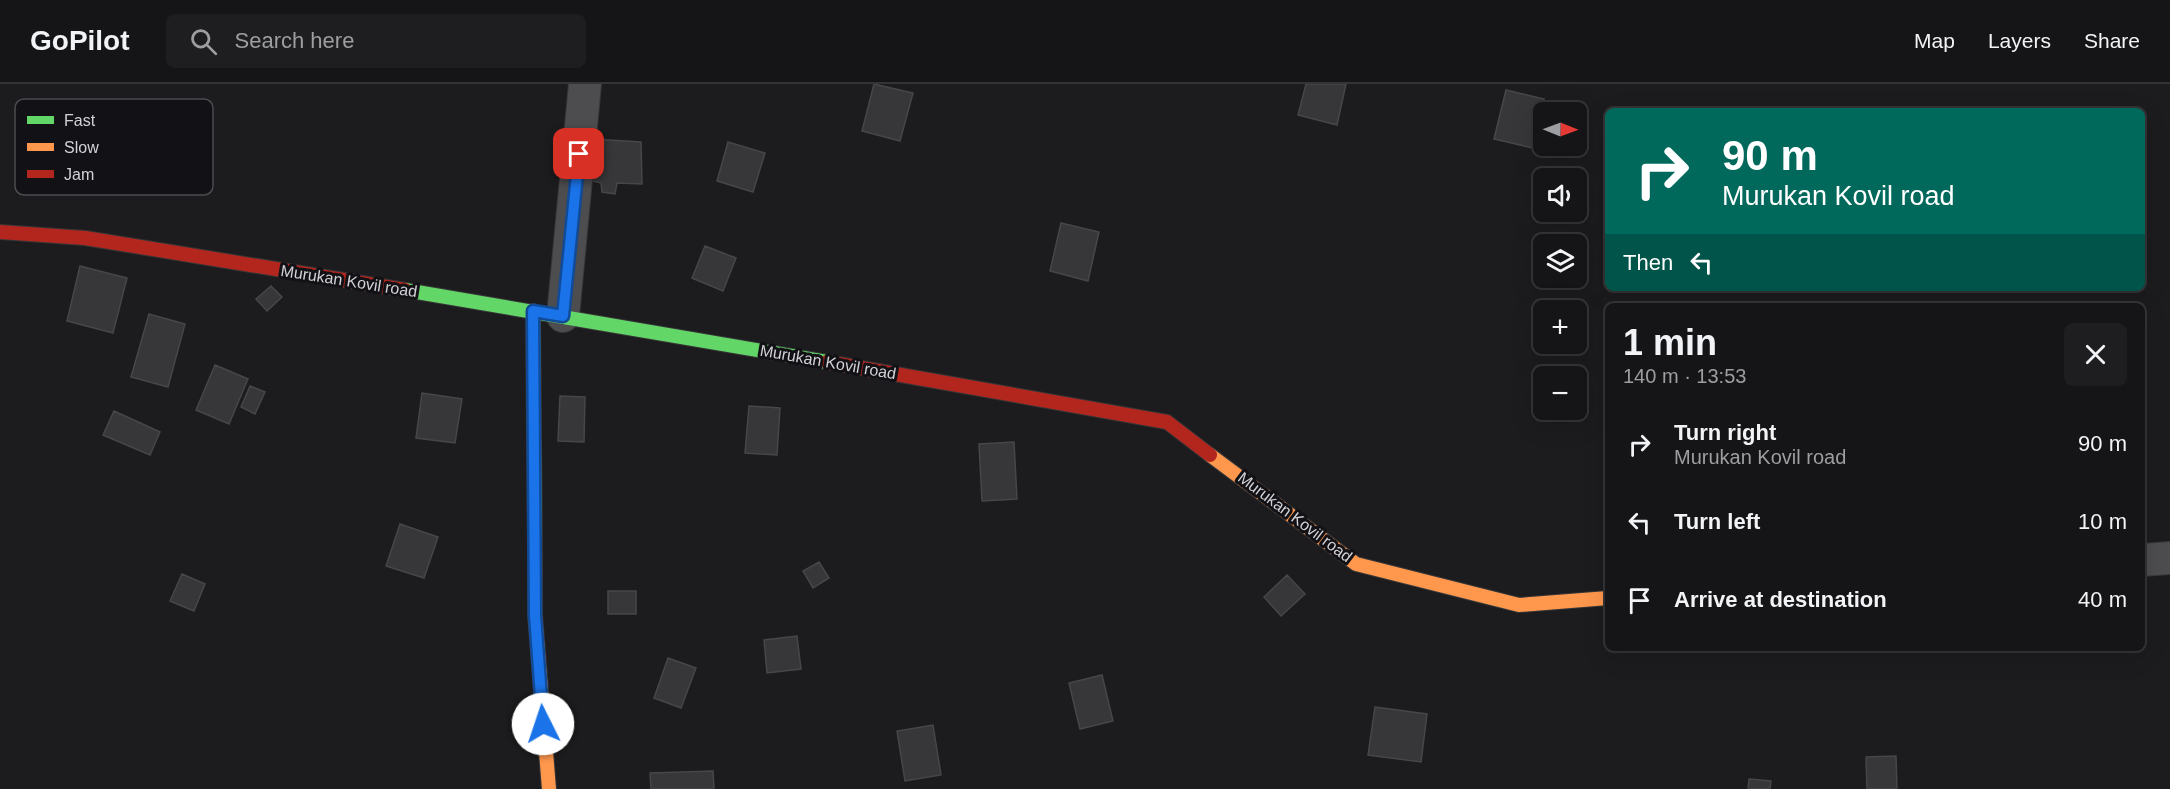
<!DOCTYPE html>
<meta charset="utf-8">
<style>
:root{--surface:#151416;--page:#1e1d1f;--text:#f1f3f6;--muted:#9d9ea1;--line:#343335}
body{margin:0;font-family:Helvetica,sans-serif;background:var(--page);color:var(--text);height:100vh;display:flex;flex-direction:column;font-size:22px;white-space:nowrap}
*{box-sizing:border-box;margin:0}
p{font-size:20px;color:var(--muted)}
.icon{flex:none;width:33px;height:33px;fill:none;stroke:currentColor;stroke-width:2;stroke-linecap:round;stroke-linejoin:round}
.map{position:relative;flex:1;overflow:hidden}
.details{position:absolute;left:1605px;top:219px;width:540px;height:348px;display:flex;flex-direction:column;background:var(--surface);border-radius:9px;box-shadow:0 6px 24px #0002,0 0 0 2px var(--line)}
.details>*{flex:none}
.banner{position:absolute;left:1605px;top:24px;width:540px;height:183px;border-radius:9px;box-shadow:0 6px 24px #0002,0 0 0 2px var(--line);background:#00695c;color:#fff;overflow:hidden}
.needle{width:39px;rotate:91deg}
.controls{position:absolute;left:1533px;top:18px;display:grid;gap:12px}
.controls a{display:grid;place-items:center;width:54px;height:54px;border-radius:9px;background:var(--surface);box-shadow:0 6px 24px #0002,0 0 0 2px var(--line);font-size:30px}
.pin{position:absolute;display:grid;place-items:center;width:51px;height:51px;color:#fff;margin:-26px;border-radius:12px;box-shadow:0 3px 9px #0006}
.me{position:absolute;width:66px;margin:-33px;rotate:356deg;stroke-linejoin:round;filter:drop-shadow(0 0 4px #0008)}
.turn{display:flex;align-items:center;gap:21px;height:126px;padding:0 18px;font-size:27px}
.turn .icon{width:78px;height:78px;stroke-width:2.5}
.turn b{display:block;font-size:42px;line-height:51px}
.then{display:flex;align-items:center;height:57px;padding:0 18px;background:#0003;gap:12px;font-size:22px}
.round{display:grid;place-items:center;flex:none;width:63px;height:63px;border-radius:9px;background:var(--page)}
.overview{display:flex;align-items:center;justify-content:space-between;height:102px;padding:0 18px}
h1{font-size:36px;font-weight:800;line-height:45px}
ul{padding:0;list-style:none}
li{display:flex;align-items:center;gap:18px;height:78px;padding:0 18px}
li div{flex:1}
li b{display:block;font-size:22px}
li em{font-style:normal}
header{display:flex;align-items:center;gap:36px;box-sizing:border-box;height:84px;padding:0 30px;background:var(--surface);border-bottom:2px solid var(--line)}
header strong{font-size:28px}
nav{display:flex;gap:33px;margin-inline-start:auto;font-size:21px}
.search{width:420px;height:54px;background:var(--page);display:flex;align-items:center;gap:15px;box-sizing:border-box;padding:0 21px;border-radius:9px;color:var(--muted);font-size:22px}
.map>svg:first-child{display:block}
.building{fill:#373638;stroke:#474648;stroke-width:1.5}
.lines{fill:none;stroke-linecap:round;stroke-linejoin:round}
.street-casing{stroke:#373638;stroke-width:34}
.fast-casing{stroke:#373638;stroke-width:16}
.slow-casing{stroke:#373638;stroke-width:16}
.jam-casing{stroke:#373638;stroke-width:16}
.street{stroke:#4d4c4e;stroke-width:32}
.fast{stroke:#63d668;stroke-width:14}
.slow{stroke:#ff974d;stroke-width:14}
.jam{stroke:#b3261e;stroke-width:14}
.route-casing{stroke:#114b97;stroke-width:15}
.route{stroke:#1a73e8;stroke-width:10}
.labels{text-anchor:middle;dominant-baseline:central;stroke-width:6;stroke-linejoin:round;paint-order:stroke}
.street-label{font-size:16px;fill:#d3d2d6;stroke:#121115}
.key{fill:#121115;stroke:#4c4b4f;stroke-width:1.5}
.key-label{font-size:16px;fill:#d3d2d6}
</style>
<header>
<strong>GoPilot</strong>
<div class="search"><svg class="icon" aria-label="search" viewBox="0 0 24 24"><circle cx="10" cy="10" r="6"/><path d="M15 15l6 6"/></svg>Search here</div>
<nav><a>Map</a><a>Layers</a><a>Share</a></nav>
</header>
<div class="map">
<svg width="2170" height="705" viewBox="0 0 2170 705">
<rect width="100%" height="100%" fill="#1c1b1d"/>
<path class="building" d="M874,0l39,9 -13,48 -38,-10z
M1306,0h40l-9,41 -39,-10z
M1506,6l38,9 -11,49 -39,-9z
M593,55l48,3 1,42 -25,-1 -2,11 -13,-2 -1,-9 -9,-2z
M728,58l37,11 -12,39 -36,-11z
M1061,139l38,9 -11,49 -38,-10z
M705,162l31,12 -13,33 -31,-13z
M80,182l47,12 -14,55 -46,-12z
M271,202l11,11 -15,14 -11,-12z
M149,230l36,10 -17,63 -37,-10z
M215,281l33,14 -19,45 -33,-14z
M250,302l15,6 -10,22 -14,-7z
M422,309l40,6 -7,44 -39,-5z
M560,312l25,1 -1,45 -26,-1z
M749,322l31,2 -3,47 -32,-2z
M114,327l46,21 -10,23 -47,-20z
M1014,358l3,57 -35,2 -3,-57z
M400,440l38,13 -14,41 -38,-12z
M819,478l10,16 -16,10 -10,-17z
M182,490l23,10 -11,27 -24,-10z
M1287,491l18,19 -24,22 -17,-19z
M608,507h28v23h-28z
M797,552l4,33 -34,4 -3,-33z
M668,574l28,10 -15,40 -27,-10z
M1102,591l11,46 -33,8 -11,-46z
M1375,623l52,7 -6,48 -53,-7z
M933,641l8,50 -36,6 -8,-50z
M1896,672l1,33h-30l-1,-32z
M713,687l1,18h-63l-1,-16z
M1749,695l22,2 -1,8h-22z"/>
<g class="lines">
<g class="street-casing">
<path id="street" d="M563,232l22,-232
M2142,476l28,-2"/>
</g>
<g class="fast-casing">
<path id="fast" d="M405,206l422,72
M533,227l2,243"/>
</g>
<g class="slow-casing">
<path id="slow" d="M1210,371l146,109 163,41 89,-7
M535,470v61l14,174"/>
</g>
<g class="jam-casing">
<path id="jam" d="M0,148l85,6 320,52
M827,278l340,60 43,33"/>
</g>
<use href="#street" class="street"/>
<use href="#fast" class="fast"/>
<use href="#slow" class="slow"/>
<use href="#jam" class="jam"/>
</g>
<g class="lines">
<g class="route-casing">
<path id="route" d="M543,640l-8,-109 -2,-304 30,5 16,-162"/>
</g>
<use href="#route" class="route"/>
</g>
<g class="labels">
<g class="street-label">
<text transform="translate(349 197) rotate(9)">Murukan Kovil road</text>
<text transform="translate(828 278) rotate(10)">Murukan Kovil road</text>
<text transform="translate(1295 433) rotate(37)">Murukan Kovil road</text>
</g>
</g>
<rect x="15" y="15" width="198" height="96" rx="9" class="key"/>
<rect x="27" y="32" width="27" height="8" fill="#63d668"/>
<rect x="27" y="59" width="27" height="8" fill="#ff974d"/>
<rect x="27" y="86" width="27" height="8" fill="#b3261e"/>
<g class="key-label">
<text x="64" y="42">Fast</text>
<text x="64" y="69">Slow</text>
<text x="64" y="96">Jam</text>
</g>
</svg>
<div class="controls">
<a><svg class="needle" viewBox="-14 -14 28 28"><path d="M0-13l5 13h-10z" fill="#e53935"/><path d="M0 13l5-13h-10z" fill="#9d9ea1"/></svg></a>
<a><svg class="icon" aria-label="sound" viewBox="0 0 24 24"><path d="M4 9h4l5-4v14l-5-4H4zM17 9q2 3 0 6"/></svg></a>
<a><svg class="icon" aria-label="layers" viewBox="0 0 24 24"><path d="M12 4l9 5-9 5-9-5zM3 14l9 5 9-5"/></svg></a>
<a>+</a>
<a>−</a>
</div>
<div class="pin" style="left:579px;top:70px;background:#d93025"><svg class="icon" aria-label="arrive" viewBox="0 0 24 24"><path d="M6 21V4h12l-3 4 3 4H6"/></svg></div>
<svg class="me" style="left:543px;top:640px" viewBox="-20 -20 40 40"><circle r="19" fill="#fff"/><path d="M0-13L10 11 0 6-10 11z" fill="#1a73e8"/></svg>
<div class="banner">
<div class="turn"><svg class="icon" aria-label="right" viewBox="0 0 24 24"><path d="M7 20v-9h11M14 6l5 5-5 5"/></svg><div><b>90 m</b>Murukan Kovil road</div></div>
<div class="then">Then<svg class="icon" aria-label="left" viewBox="0 0 24 24"><path d="M17 20v-9H6M10 6l-5 5 5 5"/></svg></div>
</div>
<section class="details">
<div class="overview"><div><h1>1 min</h1><p>140 m · 13:53</p></div><a class="round"><svg class="icon" aria-label="close" viewBox="0 0 24 24"><path d="M6 6l12 12M18 6L6 18"/></svg></a></div>
<ul>
<li><svg class="icon" aria-label="right" viewBox="0 0 24 24"><path d="M7 20v-9h11M14 6l5 5-5 5"/></svg><div><b>Turn right</b><p>Murukan Kovil road</p></div><em>90 m</em></li>
<li><svg class="icon" aria-label="left" viewBox="0 0 24 24"><path d="M17 20v-9H6M10 6l-5 5 5 5"/></svg><div><b>Turn left</b></div><em>10 m</em></li>
<li><svg class="icon" aria-label="arrive" viewBox="0 0 24 24"><path d="M6 21V4h12l-3 4 3 4H6"/></svg><div><b>Arrive at destination</b></div><em>40 m</em></li>
</ul>
</section>
</div>
